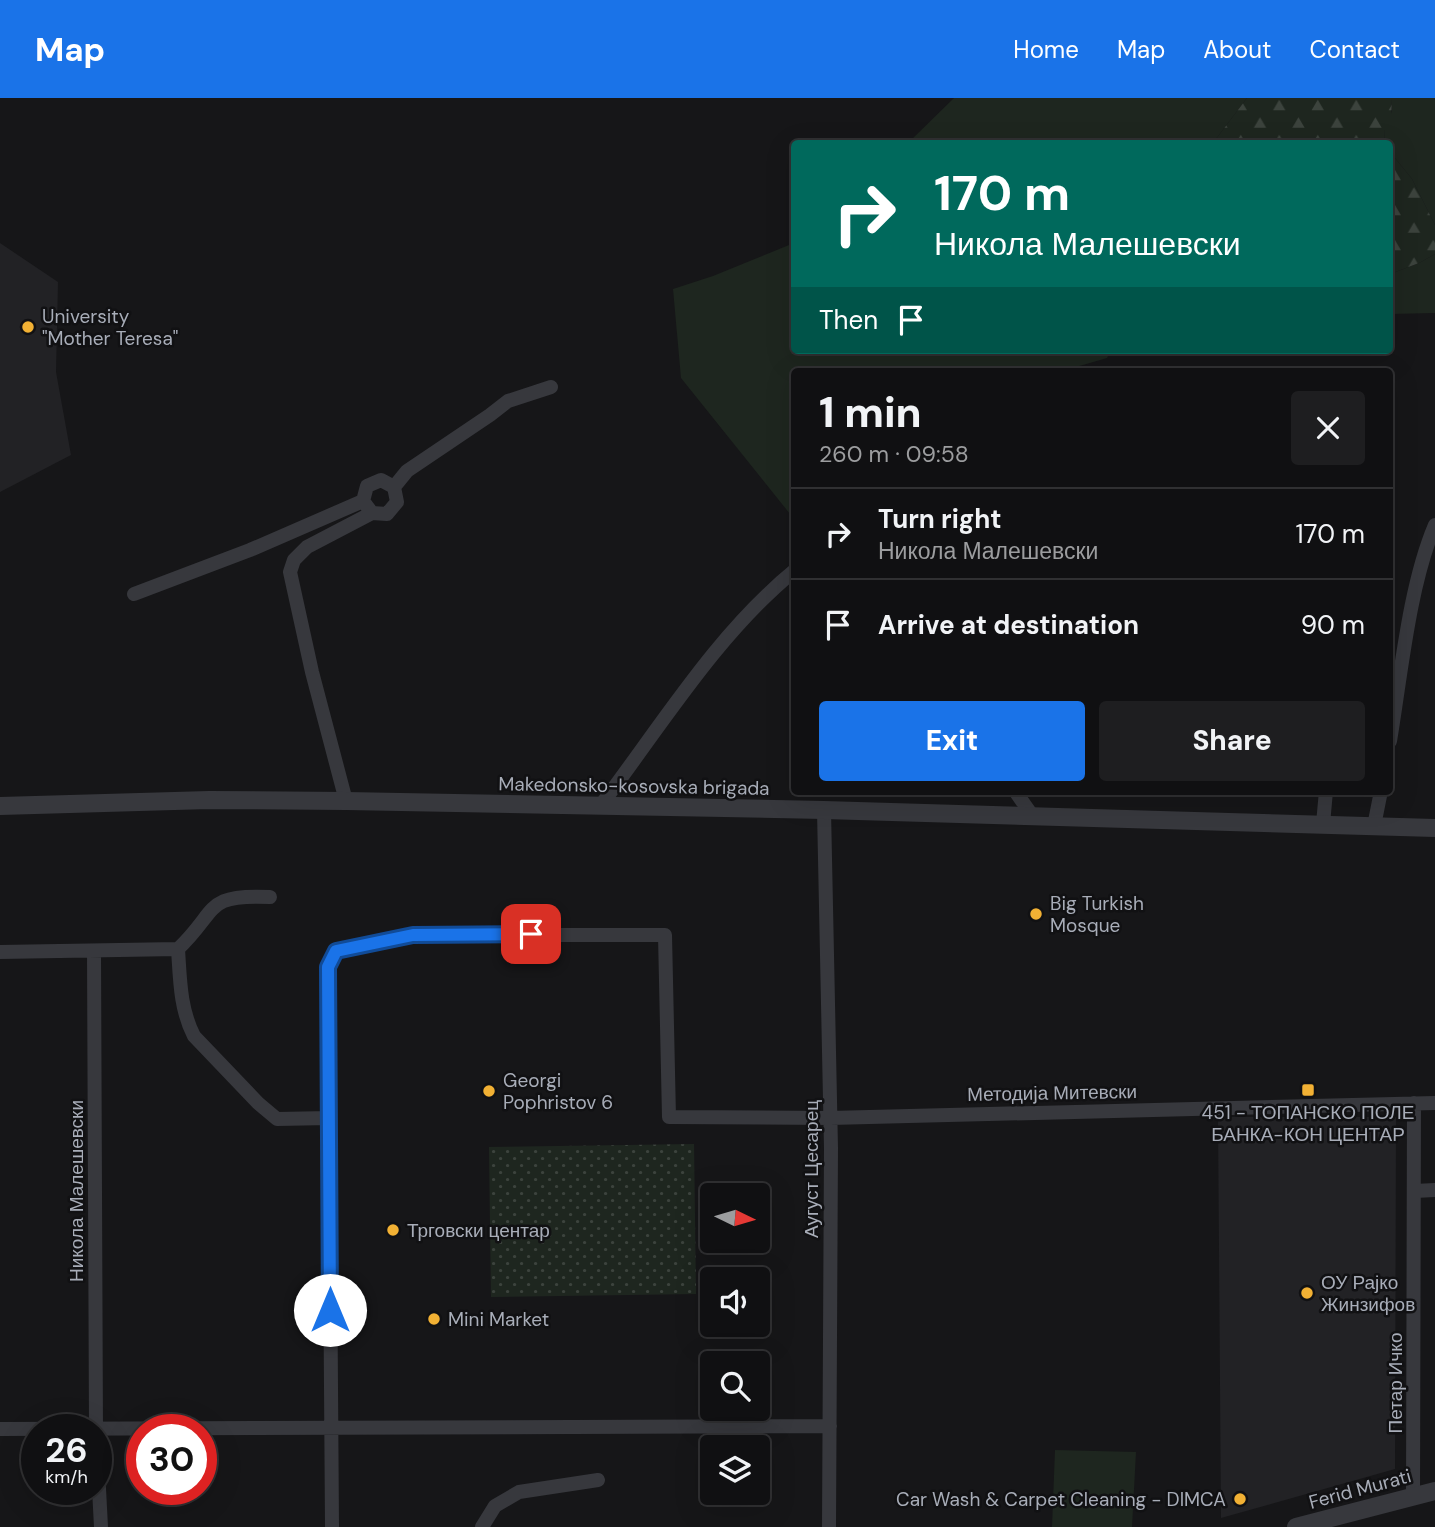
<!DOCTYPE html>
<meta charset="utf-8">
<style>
:root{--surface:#101012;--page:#1e1e20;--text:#f1f3f6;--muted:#9c9d9f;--line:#303032;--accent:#1a73e8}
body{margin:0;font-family:"DM Sans",sans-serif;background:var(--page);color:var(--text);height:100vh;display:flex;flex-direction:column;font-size:26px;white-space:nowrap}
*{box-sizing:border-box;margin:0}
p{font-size:23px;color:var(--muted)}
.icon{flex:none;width:38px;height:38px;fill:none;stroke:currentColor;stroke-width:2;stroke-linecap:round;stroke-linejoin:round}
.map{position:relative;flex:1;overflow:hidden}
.details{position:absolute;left:791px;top:270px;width:602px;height:427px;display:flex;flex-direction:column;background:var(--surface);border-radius:7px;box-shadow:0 7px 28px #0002,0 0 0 2px var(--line)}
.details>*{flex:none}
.banner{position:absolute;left:791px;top:42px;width:602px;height:214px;border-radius:7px;box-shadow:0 7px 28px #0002,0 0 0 2px var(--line);background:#00695c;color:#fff;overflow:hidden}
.needle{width:46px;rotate:95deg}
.tools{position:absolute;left:700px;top:1085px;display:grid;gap:14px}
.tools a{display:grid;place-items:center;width:70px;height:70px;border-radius:7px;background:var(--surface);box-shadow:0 7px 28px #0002,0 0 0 2px var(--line);font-size:35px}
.speed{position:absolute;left:21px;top:1316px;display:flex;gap:14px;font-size:35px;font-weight:700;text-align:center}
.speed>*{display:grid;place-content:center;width:91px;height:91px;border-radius:50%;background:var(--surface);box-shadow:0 7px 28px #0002,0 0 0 2px var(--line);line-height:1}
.speed small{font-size:18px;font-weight:400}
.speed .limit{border:10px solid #d22;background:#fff;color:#111}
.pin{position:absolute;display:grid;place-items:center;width:60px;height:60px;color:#fff;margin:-30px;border-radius:14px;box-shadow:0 4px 10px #0006}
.me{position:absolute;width:77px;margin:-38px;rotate:0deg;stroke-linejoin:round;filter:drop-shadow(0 0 5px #0008)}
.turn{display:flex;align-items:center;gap:24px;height:147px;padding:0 28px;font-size:32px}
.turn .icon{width:91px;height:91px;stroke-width:2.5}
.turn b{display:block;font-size:49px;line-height:60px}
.then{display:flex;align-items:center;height:66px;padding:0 28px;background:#0003;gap:14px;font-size:26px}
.round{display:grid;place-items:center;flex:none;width:74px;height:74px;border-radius:7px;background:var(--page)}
.headline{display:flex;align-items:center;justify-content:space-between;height:119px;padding:0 28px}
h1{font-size:42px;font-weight:800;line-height:52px}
.primary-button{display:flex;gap:14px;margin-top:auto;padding:14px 28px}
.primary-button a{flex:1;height:80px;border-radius:7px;background:var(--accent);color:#fff;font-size:28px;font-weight:800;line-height:80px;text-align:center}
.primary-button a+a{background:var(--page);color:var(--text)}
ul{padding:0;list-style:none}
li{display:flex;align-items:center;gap:21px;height:91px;padding:0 28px;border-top:2px solid var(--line)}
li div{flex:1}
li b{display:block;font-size:26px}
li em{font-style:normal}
header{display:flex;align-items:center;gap:42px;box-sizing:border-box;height:98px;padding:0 35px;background:var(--accent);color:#fff}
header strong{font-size:33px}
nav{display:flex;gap:38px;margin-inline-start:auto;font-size:24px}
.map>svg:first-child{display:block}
.built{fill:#222225}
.green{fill:#1e261f}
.forest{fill:url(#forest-firs)}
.park{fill:url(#park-dots)}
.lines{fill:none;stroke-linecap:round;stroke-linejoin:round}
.minor{stroke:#37383d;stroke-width:14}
.tertiary{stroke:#37383d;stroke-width:18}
.route-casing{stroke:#114b97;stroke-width:18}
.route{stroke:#1a73e8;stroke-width:12}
.poi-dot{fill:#f2b134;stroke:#111113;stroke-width:2.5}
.labels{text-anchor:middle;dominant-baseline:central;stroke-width:5;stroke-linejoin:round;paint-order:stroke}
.poi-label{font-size:19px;fill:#a8adb8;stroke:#111113;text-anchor:start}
.street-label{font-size:19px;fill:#a8adb8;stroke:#111113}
</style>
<header>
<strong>Map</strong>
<nav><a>Home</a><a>Map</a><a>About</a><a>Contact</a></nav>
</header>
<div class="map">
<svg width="1435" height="1429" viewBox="0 0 1435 1429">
<defs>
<pattern id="forest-firs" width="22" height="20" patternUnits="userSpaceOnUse" patternTransform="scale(1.75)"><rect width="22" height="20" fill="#1e261f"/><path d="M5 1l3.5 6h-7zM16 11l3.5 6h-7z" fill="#3c433d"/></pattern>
<pattern id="park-dots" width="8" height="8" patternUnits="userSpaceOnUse" patternTransform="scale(1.75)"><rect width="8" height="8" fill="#1e261f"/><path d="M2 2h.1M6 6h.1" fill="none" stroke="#3c433d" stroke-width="1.8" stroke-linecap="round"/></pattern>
</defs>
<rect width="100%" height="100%" fill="#161618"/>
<path class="built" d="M0,145l58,39 -2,90 15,83 -71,37z
M1218,1019h178l-1,352 -174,49z"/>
<path class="green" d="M954,0h293l-34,45 -306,1z
M1392,0h43v127l-23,-46 -22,-27v-8l-5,-1 -1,-12 8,-20z
M794,145v107h317l-4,8 -45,13h-268v148l-113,-141 -8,-89 40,-13z
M1435,156v59l-45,1v-40l29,-11z
M1055,1352l81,2 -4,75h-80z"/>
<path class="forest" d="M1247,0h145l-1,25 -7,8 1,12h-172z
M1390,54l22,27 23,46v29l-16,9 -29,11z"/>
<path class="park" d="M694,1046l2,150 -205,3 -2,-150z"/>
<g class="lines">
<path class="minor" d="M394,389l13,-16 83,-56 18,-14 43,-14
M134,496l116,-44 113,-49
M1390,643c11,-66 19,-155 45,-216
M1015,693l19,27
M346,703l-34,-129 -22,-100 4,-12 13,-13 65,-34 15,1 10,-12 -3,-15 -13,-7 -14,6 -4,15 9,12
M601,707c60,-79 116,-171 193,-234
M824,712l7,338 -2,379
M1323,726l3,-33
M1374,728l7,-35
M270,799c-67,-3 -51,13 -92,52 2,30 2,60 16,87l64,67 19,16 52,-1
M94,853l2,479
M0,854l178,-3
M1415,1093l20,-1
M0,1331l830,-3
M96,1333l5,96
M1413,1398l1,-393
M332,1429l-4,-560 8,-16 77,-16h252l4,182 161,1 605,-15
M482,1429l13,-21 24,-14 79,-12"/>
<path class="tertiary" d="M0,708l209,-6 137,1 478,9 611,18
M1296,1429l139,-36"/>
</g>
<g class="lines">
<g class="route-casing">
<path id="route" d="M330,1212l-2,-343 8,-16 77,-16 118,-1"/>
</g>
<use href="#route" class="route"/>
</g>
<g class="poi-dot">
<circle cx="28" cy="229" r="7"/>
<circle cx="1036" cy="816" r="7"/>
<rect x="1301" y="985" width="14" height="14" rx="3.5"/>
<circle cx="489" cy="993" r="7"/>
<circle cx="393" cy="1132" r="7"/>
<circle cx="1307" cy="1195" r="7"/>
<circle cx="434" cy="1221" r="7"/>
<circle cx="1240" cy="1401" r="7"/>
</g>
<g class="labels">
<g class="poi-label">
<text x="42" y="218">University<tspan x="42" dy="22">"Mother Teresa"</tspan></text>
<text x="1050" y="805">Big Turkish<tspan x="1050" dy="22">Mosque</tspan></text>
<text x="503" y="982">Georgi<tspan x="503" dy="22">Pophristov 6</tspan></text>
<text x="1308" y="1014" text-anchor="middle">451 - ТОПАНСКО ПОЛЕ<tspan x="1308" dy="22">БАНКА-КОН ЦЕНТАР</tspan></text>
<text x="407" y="1132">Трговски центар</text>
<text x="1321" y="1184">ОУ Рајко<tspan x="1321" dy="22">Жинзифов</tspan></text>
<text x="448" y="1221">Mini Market</text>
<text x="1226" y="1401" text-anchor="end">Car Wash &amp; Carpet Cleaning - DIMCA</text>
</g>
<g class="street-label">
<text transform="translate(634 688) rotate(1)">Makedonsko-kosovska brigada</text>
<text transform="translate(1052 995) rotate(-1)">Методија Митевски</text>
<text transform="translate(811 1071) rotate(-90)">Аугуст Цесарец</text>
<text transform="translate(76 1093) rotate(-90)">Никола Малешевски</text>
<text transform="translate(1395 1285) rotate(-90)">Петар Ичко</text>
<text transform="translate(1360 1391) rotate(-15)">Ferid Murati</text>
</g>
</g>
</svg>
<div class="tools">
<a><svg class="needle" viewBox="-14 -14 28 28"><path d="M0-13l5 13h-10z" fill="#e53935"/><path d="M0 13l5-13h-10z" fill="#9c9d9f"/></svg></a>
<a><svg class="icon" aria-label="sound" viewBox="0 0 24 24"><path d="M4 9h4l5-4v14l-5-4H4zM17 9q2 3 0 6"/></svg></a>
<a><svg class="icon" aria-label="search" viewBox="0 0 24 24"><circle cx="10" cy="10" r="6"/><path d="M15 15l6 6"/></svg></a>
<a><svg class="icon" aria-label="layers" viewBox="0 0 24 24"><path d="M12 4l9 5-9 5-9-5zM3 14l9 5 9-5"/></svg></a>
</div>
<div class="speed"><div>26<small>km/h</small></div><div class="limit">30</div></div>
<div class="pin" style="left:531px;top:836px;background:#d93025"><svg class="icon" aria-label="arrive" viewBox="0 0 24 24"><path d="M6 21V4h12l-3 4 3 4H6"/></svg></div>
<svg class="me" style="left:330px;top:1212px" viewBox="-20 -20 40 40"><circle r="19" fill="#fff"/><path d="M0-13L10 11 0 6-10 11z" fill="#1a73e8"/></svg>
<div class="banner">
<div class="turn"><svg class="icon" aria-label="right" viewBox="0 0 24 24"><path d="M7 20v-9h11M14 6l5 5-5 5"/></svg><div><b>170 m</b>Никола Малешевски</div></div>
<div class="then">Then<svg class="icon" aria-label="arrive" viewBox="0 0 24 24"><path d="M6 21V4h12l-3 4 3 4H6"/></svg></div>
</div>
<section class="details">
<div class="headline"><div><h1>1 min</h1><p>260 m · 09:58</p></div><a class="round"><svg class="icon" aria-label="close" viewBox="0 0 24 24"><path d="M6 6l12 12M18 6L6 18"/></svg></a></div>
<ul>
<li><svg class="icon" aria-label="right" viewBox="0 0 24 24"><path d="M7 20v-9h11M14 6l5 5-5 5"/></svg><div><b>Turn right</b><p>Никола Малешевски</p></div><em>170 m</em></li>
<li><svg class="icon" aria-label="arrive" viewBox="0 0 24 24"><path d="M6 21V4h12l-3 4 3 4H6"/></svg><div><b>Arrive at destination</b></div><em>90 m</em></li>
</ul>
<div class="primary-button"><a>Exit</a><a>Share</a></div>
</section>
</div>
